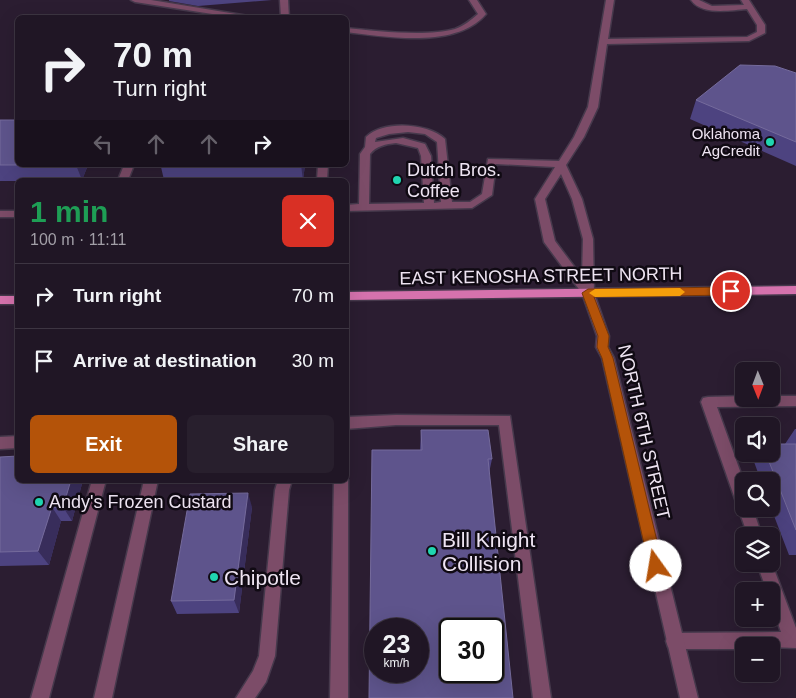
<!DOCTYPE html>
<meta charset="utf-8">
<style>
:root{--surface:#201625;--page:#281f2d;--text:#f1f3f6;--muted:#a29fa7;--line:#3d3542;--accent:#b45309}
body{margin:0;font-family:Helvetica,sans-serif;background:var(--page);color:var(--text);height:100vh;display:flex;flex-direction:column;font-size:19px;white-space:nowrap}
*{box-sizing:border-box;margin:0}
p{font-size:16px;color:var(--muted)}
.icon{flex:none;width:28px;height:28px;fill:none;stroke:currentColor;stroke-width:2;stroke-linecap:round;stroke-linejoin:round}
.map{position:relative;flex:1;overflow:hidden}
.details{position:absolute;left:15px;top:178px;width:334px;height:305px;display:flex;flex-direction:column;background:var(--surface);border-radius:8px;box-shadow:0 5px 20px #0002,0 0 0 1px var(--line)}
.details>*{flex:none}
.top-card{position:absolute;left:15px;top:15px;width:334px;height:152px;border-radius:8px;box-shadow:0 5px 20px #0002,0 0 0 1px var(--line);background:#201625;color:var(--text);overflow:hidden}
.needle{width:32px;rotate:179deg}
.tools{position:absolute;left:735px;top:362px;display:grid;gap:10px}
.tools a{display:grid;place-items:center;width:45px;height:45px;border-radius:8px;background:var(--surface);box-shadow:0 5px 20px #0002,0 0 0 1px var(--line);font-size:25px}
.speed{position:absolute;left:364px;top:618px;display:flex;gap:10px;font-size:25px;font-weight:700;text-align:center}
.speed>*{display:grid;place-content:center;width:65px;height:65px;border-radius:50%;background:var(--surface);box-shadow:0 5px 20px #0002,0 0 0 1px var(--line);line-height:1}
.speed small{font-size:12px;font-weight:400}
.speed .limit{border:2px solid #111;border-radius:8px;background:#fff;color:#111}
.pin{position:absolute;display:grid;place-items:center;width:42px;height:42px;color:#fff;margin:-21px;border:2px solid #fff;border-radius:50%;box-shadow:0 1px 5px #0007}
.me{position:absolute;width:55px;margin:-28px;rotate:347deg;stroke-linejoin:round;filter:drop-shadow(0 0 4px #0008)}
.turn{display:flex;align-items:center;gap:18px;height:105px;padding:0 15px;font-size:22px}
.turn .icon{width:65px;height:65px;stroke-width:2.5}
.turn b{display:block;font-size:35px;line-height:42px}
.lanes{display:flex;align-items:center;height:48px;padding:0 15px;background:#0003;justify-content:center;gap:25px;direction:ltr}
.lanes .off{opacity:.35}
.round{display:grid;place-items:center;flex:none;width:52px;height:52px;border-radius:8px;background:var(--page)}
.headline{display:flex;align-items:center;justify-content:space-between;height:85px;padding:0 15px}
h1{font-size:30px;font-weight:700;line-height:38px;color:#1e9e55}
.cta{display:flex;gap:10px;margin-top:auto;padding:10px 15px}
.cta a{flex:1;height:58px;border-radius:8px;background:var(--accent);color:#fff;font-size:20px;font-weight:700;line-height:58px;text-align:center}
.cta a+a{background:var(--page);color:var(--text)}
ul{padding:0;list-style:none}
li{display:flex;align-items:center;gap:15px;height:65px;padding:0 15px;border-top:1px solid var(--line)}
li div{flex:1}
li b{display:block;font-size:19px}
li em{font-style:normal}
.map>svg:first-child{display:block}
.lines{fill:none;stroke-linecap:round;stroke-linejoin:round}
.service-casing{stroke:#46394c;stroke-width:3}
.minor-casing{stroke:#46394c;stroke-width:3}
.primary-casing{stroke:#46394c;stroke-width:3}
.service{fill:#7c4c68;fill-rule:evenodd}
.minor{fill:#7c4c68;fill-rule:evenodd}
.primary{fill:#d572ad;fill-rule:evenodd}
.wall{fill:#4d4380}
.shaded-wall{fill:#382d5b}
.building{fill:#5e548c;stroke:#756b9c;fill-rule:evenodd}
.route{fill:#b45309;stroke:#753606}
.slow{fill:#f59e0b}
.poi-dot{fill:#20d5b0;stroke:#100a13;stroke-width:2}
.labels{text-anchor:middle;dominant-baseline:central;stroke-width:5;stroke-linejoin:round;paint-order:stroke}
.far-poi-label{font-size:15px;fill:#eee4f2;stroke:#100a13;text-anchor:end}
.poi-label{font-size:18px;fill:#eee4f2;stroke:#100a13;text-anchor:start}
.street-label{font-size:18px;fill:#eee4f2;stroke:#100a13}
.near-poi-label{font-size:21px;fill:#eee4f2;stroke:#100a13;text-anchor:start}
</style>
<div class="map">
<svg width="796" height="698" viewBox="0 0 796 698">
<rect width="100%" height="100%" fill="#2b1d31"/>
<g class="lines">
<g class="service-casing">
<path id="service" d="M131,0h20l110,18h-23l-103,-16z
M280,0h8l1,18h-8z
M469,0h8l9,14c-30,35 -98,23 -140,18v-4c30,3 81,9 109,1 9,-3 16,-9 23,-15z
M606,0h8l-6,39 139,-2 10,-5v-7l-10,-16c-16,1 -45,7 -56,-9h8l13,6 32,-1 -3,-5h8l16,25v8l-16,8 -142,3 -9,63 -14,30 -18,28 16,34 11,40 1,54 -2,3h-8l-40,-54 -9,-43 20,-32 -59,-3 -4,31 -20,13 -126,3v-6l13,-1 1,-50 5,-7 1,-10c18,-17 62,-14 79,2l7,63h18l12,-8 6,-35 71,2 15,-24 14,-30zM408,132l17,2 12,8 4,60 -7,1 -3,-47 -6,-12 -22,-6 -28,4 1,-4 13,-4zM396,143l22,5 3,8 3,47 -55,1 1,-50c6,-8 16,-10 26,-11zM561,174l11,25 11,40 -1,38 -27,-36 -10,-42z
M124,165h10l-6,15h-10z
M318,165h10l-1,15h-10z
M0,211h18v6h-18z
M744,396v3h27v-3h25v10l-79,1 27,75v27h9l9,27h-14l-47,-134 2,-4 5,-1z
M396,415l114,1 41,282h-18l-34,-273h-103l-50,4v-12z
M18,436v12l-18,1v-12z
M346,476l2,4v218h-18l4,-218h12z
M92,480h14l-57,218h-18z
M144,480h14l-46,218h-18z
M278,480h14l-3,10 -14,166 -9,26 -11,16h-19l17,-27 6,-15 16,-166z
M771,561l25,67v20l-52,-2v3h-70l-6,-2 -2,-6 2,-6 6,-2 107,-1 -10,-28v-13h-4l-10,-27h14z"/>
</g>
<g class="minor-casing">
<path id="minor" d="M588,289l6,4 15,43 -1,11 6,11 84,340h-18l-78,-340 -6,-11 1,-11 -15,-43z"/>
</g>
<g class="primary-casing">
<path id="primary" d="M796,286v8l-450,6v-8z
M0,296h18v8h-18z"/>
</g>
<use href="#service" class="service"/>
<use href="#minor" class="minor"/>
<use href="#primary" class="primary"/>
</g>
<path class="wall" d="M169,0h103l-74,6 -29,-5z
M796,73v93l-106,-47 6,-19z
M0,120l18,45h70l-6,15h-64v1h-18z
M161,165h144l-2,15h-139l-3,-13z
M795,429h1v126h-7l-18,-47v-27h-10l-8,-22 3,-5h15l14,-10z
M421,430l71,29 -3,14 -69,-23z
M0,457l83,23 -11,41h-11l-12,44 -49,1z
M252,507l-13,106 -62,1 -6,-13z"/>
<path class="shaded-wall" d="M76,165h12l-6,15z
M301,165h4l-2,15z
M71,480h12l-11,41 -9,-14z
M248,493l4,14 -13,106 -5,-13z
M52,507l9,14 -12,44 -11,-14z"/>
<path class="building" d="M740,65l35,1 21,7v69l-100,-42z
M0,120h18v45h-18z
M161,165h140v1l-140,1z
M421,430h67l4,29h-4l25,239h-144l3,-248h50zM375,629h43v42h-43zM450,629h42v42h-42z
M771,444h25v86l-30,-76h5z
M18,456v24h53l-8,27h-11l-14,44 -38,1v-95z
M248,493l-14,107 -63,1 19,-107z"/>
<path class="route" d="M731,287l6,4 -6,4 -137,2 15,39 -1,11 5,11 50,208 -2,4 -5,2 -5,-2 -2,-4 -47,-208 -5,-11 1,-11 -16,-43 6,-4z"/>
<path class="slow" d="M680,288l5,4 -5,4 -85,1 -6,-4 6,-4z"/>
<g class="poi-dot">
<circle cx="770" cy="142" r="5"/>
<circle cx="397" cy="180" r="5"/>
<circle cx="39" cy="502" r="5"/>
<circle cx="432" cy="551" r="5"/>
<circle cx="214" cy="577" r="5"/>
</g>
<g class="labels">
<g class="far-poi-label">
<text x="760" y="133">Oklahoma<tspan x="760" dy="17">AgCredit</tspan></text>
</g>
<g class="poi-label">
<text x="407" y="170">Dutch Bros.<tspan x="407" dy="21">Coffee</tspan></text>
<text x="49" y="502">Andy's Frozen Custard</text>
</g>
<g class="street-label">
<text transform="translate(541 276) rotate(-1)">EAST KENOSHA STREET NORTH</text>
<text transform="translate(644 432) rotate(77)">NORTH 6TH STREET</text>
</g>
<g class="near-poi-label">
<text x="442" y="539">Bill Knight<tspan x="442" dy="24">Collision</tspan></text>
<text x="224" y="577">Chipotle</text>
</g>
</g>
</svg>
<div class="tools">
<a><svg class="needle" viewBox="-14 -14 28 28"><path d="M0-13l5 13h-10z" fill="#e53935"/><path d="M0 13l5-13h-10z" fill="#a29fa7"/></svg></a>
<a><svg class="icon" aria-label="sound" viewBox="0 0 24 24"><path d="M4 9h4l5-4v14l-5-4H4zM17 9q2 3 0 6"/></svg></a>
<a><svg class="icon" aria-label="search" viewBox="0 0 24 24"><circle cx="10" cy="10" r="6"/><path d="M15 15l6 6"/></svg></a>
<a><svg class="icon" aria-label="layers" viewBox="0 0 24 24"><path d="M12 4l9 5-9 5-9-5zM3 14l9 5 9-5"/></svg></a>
<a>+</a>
<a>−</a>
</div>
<div class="speed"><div>23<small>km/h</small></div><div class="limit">30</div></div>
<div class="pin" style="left:731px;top:291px;background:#d93025"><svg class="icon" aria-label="arrive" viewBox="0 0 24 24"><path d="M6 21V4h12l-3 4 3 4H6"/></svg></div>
<svg class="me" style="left:656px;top:566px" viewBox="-20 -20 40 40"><circle r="19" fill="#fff"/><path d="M0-13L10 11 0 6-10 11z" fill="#b45309"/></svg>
<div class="top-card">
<div class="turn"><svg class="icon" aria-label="right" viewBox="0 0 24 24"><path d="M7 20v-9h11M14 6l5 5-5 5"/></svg><div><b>70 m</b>Turn right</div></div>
<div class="lanes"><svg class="icon off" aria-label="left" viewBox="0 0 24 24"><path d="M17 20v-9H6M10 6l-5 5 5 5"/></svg><svg class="icon off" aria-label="ahead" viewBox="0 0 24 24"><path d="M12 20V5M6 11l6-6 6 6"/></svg><svg class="icon off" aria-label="ahead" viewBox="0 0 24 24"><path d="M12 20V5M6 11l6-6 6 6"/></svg><svg class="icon" aria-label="right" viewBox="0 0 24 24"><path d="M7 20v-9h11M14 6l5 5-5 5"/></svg></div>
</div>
<section class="details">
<div class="headline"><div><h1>1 min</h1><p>100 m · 11:11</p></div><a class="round" style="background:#d93025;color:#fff"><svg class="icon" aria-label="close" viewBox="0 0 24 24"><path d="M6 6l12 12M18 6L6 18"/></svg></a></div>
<ul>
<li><svg class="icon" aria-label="right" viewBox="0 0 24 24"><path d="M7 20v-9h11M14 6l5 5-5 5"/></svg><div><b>Turn right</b></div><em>70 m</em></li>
<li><svg class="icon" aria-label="arrive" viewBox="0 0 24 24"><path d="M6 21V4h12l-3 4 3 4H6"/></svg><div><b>Arrive at destination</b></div><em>30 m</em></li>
</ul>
<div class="cta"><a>Exit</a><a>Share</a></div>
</section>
</div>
